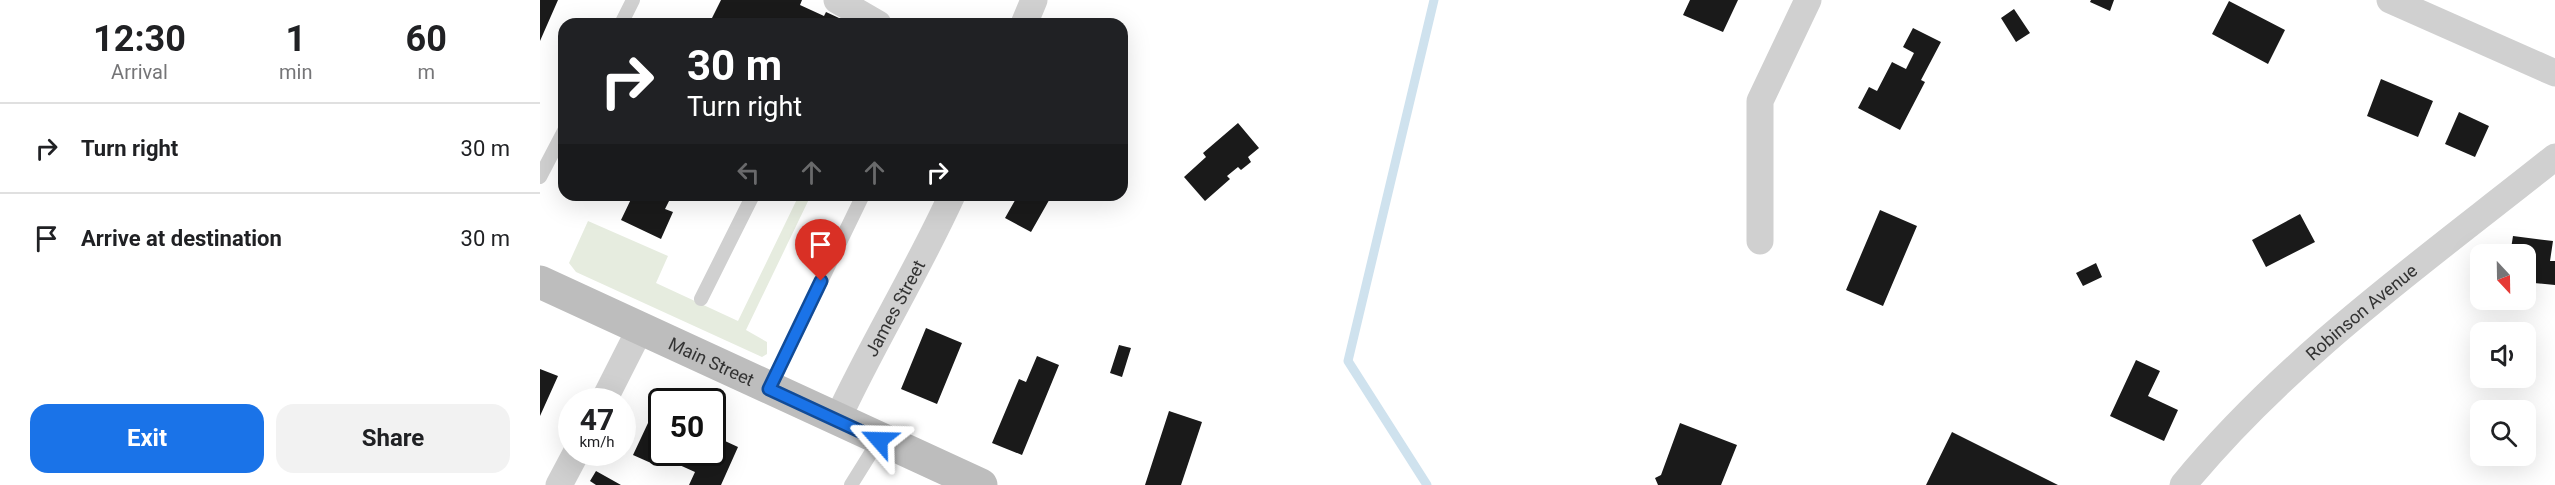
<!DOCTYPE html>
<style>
:root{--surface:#fff;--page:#f2f2f2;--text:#202124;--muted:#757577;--line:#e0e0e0;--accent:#1a73e8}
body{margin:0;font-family:Roboto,sans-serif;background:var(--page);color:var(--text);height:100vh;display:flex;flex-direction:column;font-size:22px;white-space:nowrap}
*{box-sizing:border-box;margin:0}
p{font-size:20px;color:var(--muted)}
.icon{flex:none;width:33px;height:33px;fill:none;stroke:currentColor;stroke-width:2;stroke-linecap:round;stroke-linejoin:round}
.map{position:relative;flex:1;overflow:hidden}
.details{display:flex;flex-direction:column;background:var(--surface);width:540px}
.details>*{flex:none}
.top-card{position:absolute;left:18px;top:18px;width:570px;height:183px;border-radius:18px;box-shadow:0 6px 24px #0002;background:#202124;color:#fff;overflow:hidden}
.needle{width:39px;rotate:158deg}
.fabs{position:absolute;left:1930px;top:244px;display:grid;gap:12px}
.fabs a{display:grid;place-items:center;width:66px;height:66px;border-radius:12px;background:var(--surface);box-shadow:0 6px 24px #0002;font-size:30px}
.speed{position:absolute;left:18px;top:388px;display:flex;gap:12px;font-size:30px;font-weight:700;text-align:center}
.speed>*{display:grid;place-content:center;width:78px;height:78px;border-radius:50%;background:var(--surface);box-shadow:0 6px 24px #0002;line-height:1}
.speed small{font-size:15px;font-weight:400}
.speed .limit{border:3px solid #111;border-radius:9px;background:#fff;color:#111}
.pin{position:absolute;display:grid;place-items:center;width:51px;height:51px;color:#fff;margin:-62px -26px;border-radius:50% 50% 50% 0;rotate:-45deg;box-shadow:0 0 6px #0007}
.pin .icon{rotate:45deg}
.me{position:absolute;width:66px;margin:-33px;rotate:295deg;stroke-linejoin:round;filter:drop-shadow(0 0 4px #0008)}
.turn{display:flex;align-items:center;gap:21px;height:126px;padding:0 30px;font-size:27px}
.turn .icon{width:78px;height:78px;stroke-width:2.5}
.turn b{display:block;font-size:42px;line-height:51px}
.lanes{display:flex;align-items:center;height:57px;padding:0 30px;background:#0003;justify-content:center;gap:30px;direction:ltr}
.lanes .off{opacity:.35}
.eta{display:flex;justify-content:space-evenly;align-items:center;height:102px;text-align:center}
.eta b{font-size:36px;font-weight:700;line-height:42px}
.button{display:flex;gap:12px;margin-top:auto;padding:12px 30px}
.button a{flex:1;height:69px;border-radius:18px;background:var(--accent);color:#fff;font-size:24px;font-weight:700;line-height:69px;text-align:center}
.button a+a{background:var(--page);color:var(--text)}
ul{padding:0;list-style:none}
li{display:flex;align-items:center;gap:18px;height:90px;padding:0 30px;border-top:2px solid var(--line)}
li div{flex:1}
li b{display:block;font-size:22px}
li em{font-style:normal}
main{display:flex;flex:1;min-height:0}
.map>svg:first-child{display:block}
.green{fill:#e6ecdf}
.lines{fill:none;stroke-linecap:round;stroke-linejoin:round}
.stream{stroke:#cfe2ee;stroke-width:9}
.building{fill:#1a1a1a}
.service{stroke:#d0d0d0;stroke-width:14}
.minor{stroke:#d0d0d0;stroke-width:27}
.secondary{stroke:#bdbdbd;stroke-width:33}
.route-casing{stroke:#114b97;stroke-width:15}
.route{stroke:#1a73e8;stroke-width:10}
.labels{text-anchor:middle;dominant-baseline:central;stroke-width:6;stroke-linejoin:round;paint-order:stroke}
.street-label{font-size:18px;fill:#333;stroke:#fff}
</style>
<main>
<section class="details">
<div class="eta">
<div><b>12:30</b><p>Arrival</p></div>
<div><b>1</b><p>min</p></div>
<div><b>60</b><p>m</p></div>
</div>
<ul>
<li><svg class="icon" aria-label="right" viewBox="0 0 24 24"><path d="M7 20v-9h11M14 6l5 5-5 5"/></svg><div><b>Turn right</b></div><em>30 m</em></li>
<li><svg class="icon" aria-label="arrive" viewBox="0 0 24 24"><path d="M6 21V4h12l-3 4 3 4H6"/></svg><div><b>Arrive at destination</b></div><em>30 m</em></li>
</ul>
<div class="button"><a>Exit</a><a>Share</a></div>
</section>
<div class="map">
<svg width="2015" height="485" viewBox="0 0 2015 485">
<rect width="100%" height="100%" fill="#fff"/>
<path class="green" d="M259,195h12l-65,135 21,12v12l-5,3 -186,-85 -7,-9 19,-42 80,35 -12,27 82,38z"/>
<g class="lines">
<path class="stream" d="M887,485l-79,-124 86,-361"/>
</g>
<path class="building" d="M0,0h18l-18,41z
M181,0h81l-2,5 24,11 2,-4 26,12h-143z
M1150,0h48l-15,32 -40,-17z
M1551,0h23l-4,11 -20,-9z
M1689,1l56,29 -17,34 -56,-30z
M1474,9l16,24 -14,9 -15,-24z
M1373,28l28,14 -20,38 4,2 -25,48 -42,-22 11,-21 8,4 15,-29 14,7 8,-16 -11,-6z
M1841,79l52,22 -15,36 -51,-21z
M1919,112l30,14 -14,31 -30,-13z
M698,123l21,25 -11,9 3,5 -10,8 -3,-3 -11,9 3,3 -25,22 -21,-24 22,-20 -3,-4z
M93,195h39l-7,14 8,3 -12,27 -40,-19z
M478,195h34l-21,37 -26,-14z
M1340,210l37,16 -34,80 -37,-16z
M1760,214l15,28 -49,25 -14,-27z
M1973,236l40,5 -3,20h5v24l-21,-2 -3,14h-5v-42h-16z
M1556,263l6,14 -19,9 -7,-13z
M386,328l36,15 -25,61 -36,-15z
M579,345l12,3 -9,29 -12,-4z
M497,356l22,9 -37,90 -30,-12 27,-64 7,3z
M1596,360l24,11 -12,25 30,14 -14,31 -54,-25z
M0,369l18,7 -18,40z
M629,411l33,11 -21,63h-36z
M108,423l14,7v23h50v-18l26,12 -17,38h-32l6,-13 -40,-18 -4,9 -18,-8z
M1140,423l57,22 -16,40h-63l-3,-7 6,-3z
M1412,432l106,53h-132z
M56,471l25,14h-25l-6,-4z"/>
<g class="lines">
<path class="service" d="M81,24l12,-24
M0,177l24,-46
M161,299l52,-104
M229,389l94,-194
M311,485l28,-45"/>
<g class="minor">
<path d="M297,0l41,24"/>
<path d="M1850,0l165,73"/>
<path d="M484,24l10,-24"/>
<path d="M1220,241v-140l48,-101"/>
<path d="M63,402l37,-73"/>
<path id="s1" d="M297,420c35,-76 80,-148 115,-225"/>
<path d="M19,485l17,-32"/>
<path id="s2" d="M1643,485c106,-129 243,-225 372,-328"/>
</g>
<path class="secondary" id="s3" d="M0,282l441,203"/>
</g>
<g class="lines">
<g class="route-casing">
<path id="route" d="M281,281l-52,108 110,51"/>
</g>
<use href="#route" class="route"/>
</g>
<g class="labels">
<g class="street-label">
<text stroke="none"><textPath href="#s1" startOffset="126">James Street</textPath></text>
<text stroke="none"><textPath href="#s2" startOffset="249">Robinson Avenue</textPath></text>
<text stroke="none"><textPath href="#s3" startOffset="189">Main Street</textPath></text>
</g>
</g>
</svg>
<div class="fabs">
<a><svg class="needle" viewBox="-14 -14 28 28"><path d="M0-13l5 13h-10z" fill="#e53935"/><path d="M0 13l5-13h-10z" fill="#757577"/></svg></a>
<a><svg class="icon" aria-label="sound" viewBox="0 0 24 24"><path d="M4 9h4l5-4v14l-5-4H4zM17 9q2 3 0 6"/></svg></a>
<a><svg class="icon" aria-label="search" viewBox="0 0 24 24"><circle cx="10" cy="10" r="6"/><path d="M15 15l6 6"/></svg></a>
</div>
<div class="speed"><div>47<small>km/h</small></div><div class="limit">50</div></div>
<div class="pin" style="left:281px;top:281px;background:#d93025"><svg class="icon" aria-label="arrive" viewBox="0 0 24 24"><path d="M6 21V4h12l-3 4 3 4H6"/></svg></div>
<svg class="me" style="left:339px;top:440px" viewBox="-20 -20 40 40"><path d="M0-17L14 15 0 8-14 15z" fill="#1a73e8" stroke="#fff" stroke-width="4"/></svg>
<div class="top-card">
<div class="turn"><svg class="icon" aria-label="right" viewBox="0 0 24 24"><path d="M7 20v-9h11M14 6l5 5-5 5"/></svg><div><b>30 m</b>Turn right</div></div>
<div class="lanes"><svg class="icon off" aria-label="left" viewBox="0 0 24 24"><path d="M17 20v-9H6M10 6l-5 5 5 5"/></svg><svg class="icon off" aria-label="ahead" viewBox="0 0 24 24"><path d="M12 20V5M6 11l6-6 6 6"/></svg><svg class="icon off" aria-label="ahead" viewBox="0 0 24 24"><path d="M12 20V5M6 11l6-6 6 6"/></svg><svg class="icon" aria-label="right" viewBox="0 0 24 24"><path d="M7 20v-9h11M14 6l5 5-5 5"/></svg></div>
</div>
</div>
</main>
